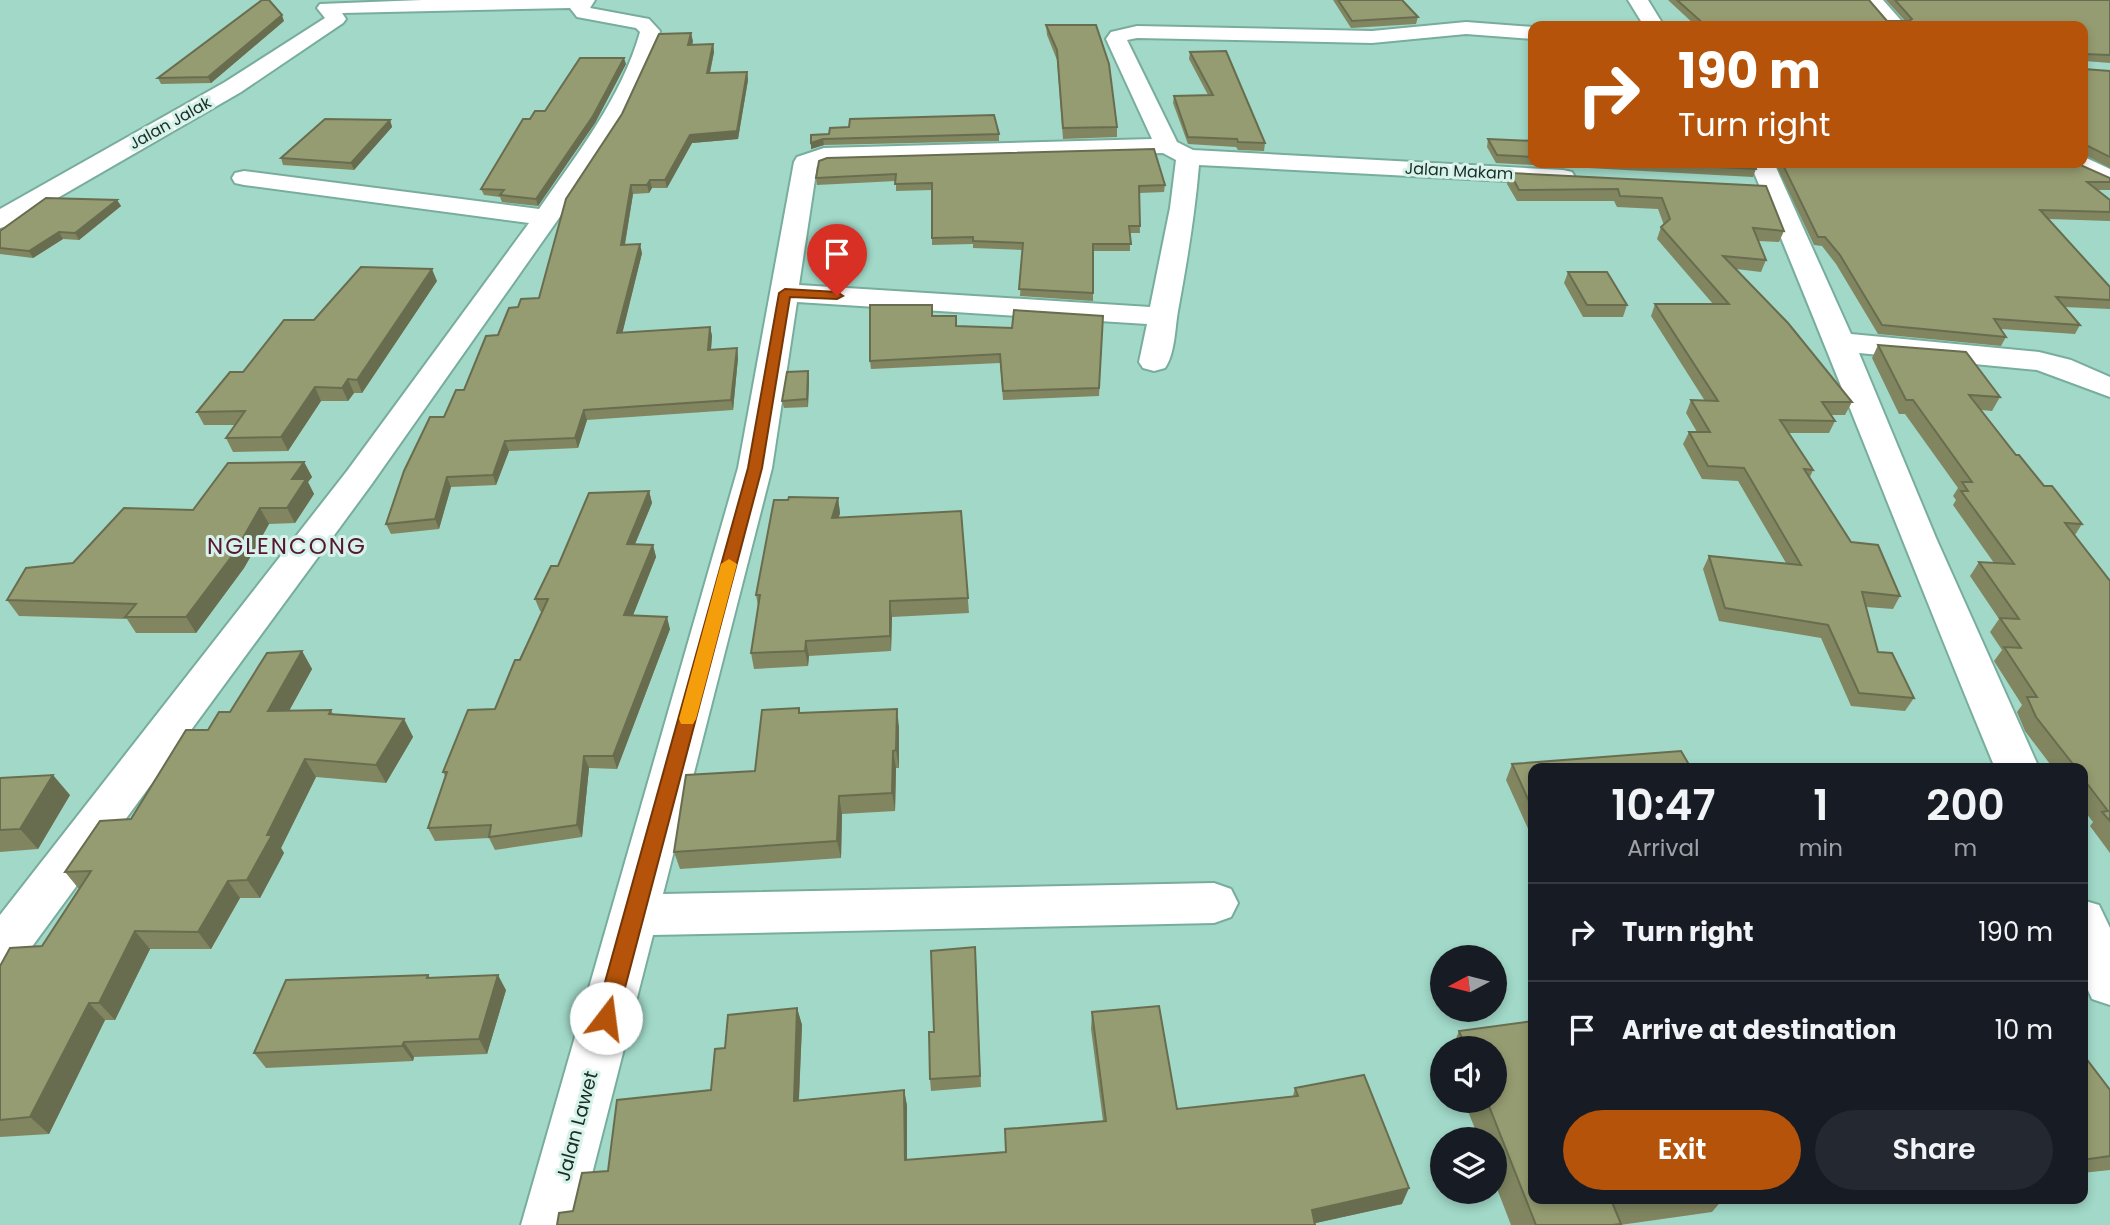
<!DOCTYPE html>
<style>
:root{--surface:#171b24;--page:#242831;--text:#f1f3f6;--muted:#9ea1a6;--line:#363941;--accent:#b45309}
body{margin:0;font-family:Poppins,sans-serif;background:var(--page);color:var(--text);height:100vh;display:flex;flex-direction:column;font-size:26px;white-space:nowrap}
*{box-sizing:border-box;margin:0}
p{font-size:23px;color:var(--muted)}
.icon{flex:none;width:38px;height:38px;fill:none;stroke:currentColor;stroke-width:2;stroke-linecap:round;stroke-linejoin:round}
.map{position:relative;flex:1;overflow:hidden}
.drawer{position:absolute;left:1528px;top:763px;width:560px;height:441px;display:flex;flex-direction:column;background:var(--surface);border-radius:14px;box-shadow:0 4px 10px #0003}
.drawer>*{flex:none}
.guide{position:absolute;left:1528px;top:21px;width:560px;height:147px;border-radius:14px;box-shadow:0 4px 10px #0003;background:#b45309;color:#fff;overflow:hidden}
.needle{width:46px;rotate:263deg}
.tools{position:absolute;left:1430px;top:945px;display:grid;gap:14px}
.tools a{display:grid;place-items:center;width:77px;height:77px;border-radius:50%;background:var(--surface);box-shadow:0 4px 10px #0003;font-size:35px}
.pin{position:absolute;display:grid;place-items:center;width:60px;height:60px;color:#fff;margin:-72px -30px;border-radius:50% 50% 50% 0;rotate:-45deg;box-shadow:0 0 7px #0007}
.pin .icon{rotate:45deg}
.me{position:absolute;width:77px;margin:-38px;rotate:15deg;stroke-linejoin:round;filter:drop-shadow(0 0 5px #0008)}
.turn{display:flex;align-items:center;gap:24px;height:147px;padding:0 35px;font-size:32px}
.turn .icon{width:91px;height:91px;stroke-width:2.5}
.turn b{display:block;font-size:49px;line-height:60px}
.eta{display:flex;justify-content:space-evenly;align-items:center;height:119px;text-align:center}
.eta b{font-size:42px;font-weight:600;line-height:49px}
.button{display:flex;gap:14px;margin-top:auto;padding:14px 35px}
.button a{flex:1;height:80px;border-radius:42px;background:var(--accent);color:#fff;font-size:28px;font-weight:600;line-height:80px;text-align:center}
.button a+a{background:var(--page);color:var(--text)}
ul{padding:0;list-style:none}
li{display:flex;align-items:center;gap:21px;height:98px;padding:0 35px;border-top:2px solid var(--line)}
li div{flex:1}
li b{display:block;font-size:26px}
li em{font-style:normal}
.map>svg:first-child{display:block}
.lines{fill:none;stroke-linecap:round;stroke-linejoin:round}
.minor-casing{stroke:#78ad9e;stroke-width:4}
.minor{fill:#fff;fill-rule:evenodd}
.wall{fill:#818661}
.shaded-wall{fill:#696d4f}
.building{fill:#969c71;stroke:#696d4f;stroke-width:2}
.route{fill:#b45309;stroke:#753606;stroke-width:2}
.slow{fill:#f59e0b}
.labels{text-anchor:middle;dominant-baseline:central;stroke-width:6;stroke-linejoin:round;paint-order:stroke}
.far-street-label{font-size:16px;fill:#172d27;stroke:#d7f2e9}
.street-label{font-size:19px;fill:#172d27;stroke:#d7f2e9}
.quarter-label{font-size:23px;letter-spacing:2px;fill:#561635;stroke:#d7f2e9}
</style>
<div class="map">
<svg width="2110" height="1225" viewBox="0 0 2110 1225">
<rect width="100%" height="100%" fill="#a1d8c7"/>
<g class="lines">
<g class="minor-casing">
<path id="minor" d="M422,0h173l-5,8 59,11 11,12 -4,16 -34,74 -63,97 -188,267 -354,482 -17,7v-59l347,-444 182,-248 -285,-38 -9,-2 -3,-5 3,-5 9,-2 295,38c38,-55 83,-112 101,-177l-4,-4 -59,-11 -7,-9 -228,5 4,6 -3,4 -102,69 -232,134 -9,2v-19l225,-127 100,-64 -8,-10 3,-4z
M1628,0h20l16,26h-20z
M1863,0h20l23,26h-20z
M1466,22l67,5v12l-67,-5 -94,9 -235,-5 -10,2 50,102 16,8 370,20 9,2 3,5 -3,5 -9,2 -364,-19c-4,49 -12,97 -21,146 -3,17 -3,43 -13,57l-11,3 -11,-3 -4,-6 8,-38 -350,-22 -25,166 -109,426 551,-11 17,6 7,14 -7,14 -17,6 -561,12 -74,290h-58l217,-757 56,-306 3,-5 27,-9 328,-9 -46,-100 5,-7 26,-6 235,5zM1163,153l13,7 -6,48 -20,99 -351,-22 18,-119 10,-4z
M2082,156l28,13v17l-39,-18 -3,-5h14z
M1750,163h24l77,171 188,18 32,8 39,17v20l-73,-27 -178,-17 77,185 103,230h-44c-83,-201 -161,-404 -245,-605z
M2082,900l17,5 11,23v77l-18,-6 -10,-22z"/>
</g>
<use href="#minor" class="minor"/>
</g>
<path class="wall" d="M1333,0h69l16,17 -2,7 -65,4z
M1668,0h201l18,21h18l-19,-21h224v63l-26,-2v8l26,2v97l-27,-14 -1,-128h-386z
M284,21l-73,62 -50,1 -3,-6z
M1046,25l71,102v10l-54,2 -6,-79 -10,-25z
M693,41l-1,4 21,-1 1,8 -4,21 37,-1 1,8 -10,59 -46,4 -25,45h-15l-3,5 -16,1 -8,51 17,8 -20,80 88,-6 2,9 -1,14 26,-2 1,10 -5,52 -146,10 -9,28 -69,3 -13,34 -45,2 -12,42 -48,5 -5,-10 58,-107 20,-27 34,-55 20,-28 21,-9z
M1190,52l75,91 -1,8 -26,-1 -2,-3 -48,-3 -15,-41 1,-7 34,-1 -19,-36z
M626,64l-31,59 -57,83 -36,-4 -2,-5 -16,-2 -3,-6 64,-78z
M390,120l2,7 -38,43 -71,-5 -2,-7z
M1531,122h2v41h221l2,6 -3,8 -257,-14 -9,-16 1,-8 44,2 -3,-11z
M999,134v7l-175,4 -13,4v-14z
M819,161l346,24 -1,7 -25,1 1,40h-10v18h-37v50l-73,-5 3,-46 -50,-2v-4l-41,1v-55l-36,1v-10l-79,4 -1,-7z
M1775,163h301l34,15v12h-12l12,22v9l-62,-2 62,68v22l-46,-2 16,18 -5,9 -74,-5 5,8 -5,9 -123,-12 -42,-70 -14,-18 -8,-1z
M1510,173l256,13 18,45 -5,11 -21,-1 8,19 -5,12 -25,-3 116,133 -7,13h-14l4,6 -6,12h-40l24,37 -3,7 41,65 49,54 -7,13 -27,-2 12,45 36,46 -9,13 -54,-5 -30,-68 -102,-17 -16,-52 6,-13 77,7 -48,-82 -36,-2 -19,-35 6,-12h8l-11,-19 5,-13 14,1 -54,-85 4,-12h58l-56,-65 4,-12 3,-2 -6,-16 -41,-2 -3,-6h-97l-10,-17z
M117,200l4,6 -42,34 -16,-1 -30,19 -33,-4v-23z
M1568,272l59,33 -4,12h-40l-19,-34z
M437,281l-75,112h-8l-6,8h-27l-33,50 -55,1 -7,-14 9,-13h-31l-7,-13 46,-40 71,-52z
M932,316l24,10 56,2 91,-12 -4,80 -96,4 -3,-37 -129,6 -1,-8z
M1878,345l122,52 -8,14 -11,-1 35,45 28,31 38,38 -7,11 35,46v272l-20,-27 3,-4 -11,-14v-40h-29l-28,-37 -8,-19 5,-7 -28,-44 8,-11 -12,-18 9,-13 -29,-43 9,-14 15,1 -41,-58 3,-5 -3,-4 5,-8 -53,-74h-6l-27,-56z
M808,371l1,7 -1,29 -24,1 -2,-7z
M304,462l8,15 -4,5 6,12 -19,29 -26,1 -25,44 -48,65h-60l-9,-14 -108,-3 -12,-16 66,-37z
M649,491l3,12 -17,41 18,1 3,12 -23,58 37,14 -53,140 -28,-1 -7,69 -87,13 -6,-12 -54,3 -7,-13 17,-52 -2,-4 52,-63 47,-97 -2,-1 -5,-12 23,-33z
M838,498l2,15 -2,5 123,-7 8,102 -77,4 -1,34 -82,5 -1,10 -54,3 -3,-16 7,-47 -2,-11z
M302,651l10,18 -23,42 42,-1 2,4 71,5 9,18 -27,46 -70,-6 -35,71 3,5 -24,45h-20l-29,51h-61l-35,71h-10l-56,114 -49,3v-171l42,-20 37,-57 -14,-17 66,-53 77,-89z
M800,713l99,14v41h-3l-1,43 -53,3 -1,44 -161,11 -6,-17 81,-81z
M1512,764l21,4v64l-3,1 -24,-53z
M0,778l70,17 -32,54 -38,3z
M976,959l5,128 -50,4 -1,-12 4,-47z
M428,975l2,3 76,12 -19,64 -73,3 -1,4 -147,7 -12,-15z
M797,1008l5,17 -3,75 105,-10 3,16v54l99,-8 97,-31 -12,-92 1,-17 85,97 116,-13 2,-8 107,116 -87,19 -742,-12 35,-40 103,-81 14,-42z
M1533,1021v178h190l-11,13 -92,13h-109l-17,-44v-42h-15l-15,-38h30v-53h-42l7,-17z
M2082,1053l28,37v80l-28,3z"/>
<path class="shaded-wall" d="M282,15l2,6 -73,62 -3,-6z
M691,33l2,8 -3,12 -2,-8z
M713,44l1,8 -6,29 -1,-8z
M624,58l2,6 -31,59 -57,83 -2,-7z
M747,72l1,8 -10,59 -46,4 -25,45 -2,-8 25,-45z
M390,120l2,7 -38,43 -3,-7z
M823,139l1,6 -13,4v-6z
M650,180l2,8 -3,5 -2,-8z
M631,185l2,9 -10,60 -2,-9z
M117,200l4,6 -42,34 -4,-7z
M59,232l4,7 -30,19 -4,-7z
M640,244l2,9 -22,90 -3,-10z
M432,269l5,12 -75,112 -5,-13z
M710,327l2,9 -2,24 -2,-10z
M737,348l1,10 -5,52 -2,-10z
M808,371l1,7 -1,29 -1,-8z
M348,379l6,14 -6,8 -6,-13z
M315,387l6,14 -33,50 -7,-14z
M584,410l3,10 -9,28 -3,-10z
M505,441l4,10 -13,34 -3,-10z
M304,462l8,15 -4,5 6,12 -19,29 -8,-15 5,-29z
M447,477l4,10 -12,42 -4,-10z
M649,491l3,12 -22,53 -3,-12z
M838,498l2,15 -5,20 -3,-15z
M260,508l9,16 -25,44 -48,65 -10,-16z
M653,545l3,12 -28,71 -4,-13z
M890,601l2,16 -1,34 -1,-15z
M667,617l3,12 -53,140 -4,-13z
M806,641l3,15 -1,10 -3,-15z
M302,651l10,18 -33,60 -11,-18z
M897,709l2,18v41l-3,-18z
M404,719l9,18 -27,46 -10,-18z
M893,751l3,17 -1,43 -3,-18z
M584,756l5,12 -7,69 -5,-12z
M305,759l11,18 -35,71 3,5 -24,45 -13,-18 20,-45z
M53,775l17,20 -32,54 -18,-20z
M839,796l3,18 -1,44 -4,-17z
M228,881l12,17 -29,51 -13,-17z
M135,931l15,18 -35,71 -16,-17z
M498,975l8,15 -19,64 -8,-15z
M89,1003l16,17 -56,114 -19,-17z
M797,1008l5,17 -4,92 -4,-16z
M404,1042l10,15 -1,4 -11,-15z
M904,1090l3,16v70l-2,-16z
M1409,1188l-7,16 -95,21 5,-15z"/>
<path class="building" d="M262,0h7l13,15 -74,62 -50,1z
M1338,0h64l16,17 -66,4z
M1677,0h192l18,21h22l3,-2 -17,-19h215v55l-26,-1v15l26,2v86l-22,-11h-4v6h-2v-126h-376z
M1046,25h50l13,39 8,63 -54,1 -6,-78z
M691,33l-3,12 25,-1 -6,29 40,-1 -10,59 -47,4 -25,45h-15l-3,5h-16l-10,60 19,-1 -23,89 93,-6 -2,23 29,-2 -6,52 -147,10 -9,28 -70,3 -12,34 -46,2 -12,42 -49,5 18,-53 26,-54h14l12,-27h8l22,-54 12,-1 11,-27 9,-1 3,-8 18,-1 27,-99 56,-85 37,-80z
M1226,51l39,92 -27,-1 -1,-3 -49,-2 -14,-41 39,-1 -23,-43z
M580,58h44l-31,58 -57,83 -36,-4 4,-5 -23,-1 42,-70h7l5,-8h10z
M994,115l5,19 -176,5 -12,4v-8l18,-1 1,-6 19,-1 1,-8z
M325,119l65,1 -39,43 -70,-5z
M1488,139l45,2v16l-36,-2z
M1154,149l11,36 -26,1 1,40h-11l2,18h-38v49l-74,-4 4,-46 -50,-2v-4l-41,1v-55l-37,1 1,-10 -80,4 3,-17 8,-3z
M1638,163h116l2,6z
M1782,163h294l34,15v4h-23l23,18v12l-70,-2 70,77v13l-54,-3 24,28 -86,-6 12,18 -124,-12 -42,-70 -15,-18h-7z
M1510,173l256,13 18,45 -31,-3 13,32 -43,-4 65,67 64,79h-30l13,19 -55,-1 33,50 -9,-1 47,73 27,3 22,51 -38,-4 16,60 14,1 22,45 -55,-5 -31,-68 -103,-17 -16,-52 92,9 -57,-97 -36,-2 -19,-34h21l-19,-32 27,1 -63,-97h74l-68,-77 9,-8 -8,-21 -42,-2 -2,-7 -99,1z
M46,198l71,2 -42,33 -16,-1 -30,19 -29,-3v-17z
M361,267l71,2 -75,111 -9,-1 -6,9 -27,-1 -34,50 -55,1 19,-27 -48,1 33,-40h13l41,-52h30z
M1568,272h39l20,33h-40z
M870,305h62v11h24v10l56,2 2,-18 89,6 -4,72 -96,3 -3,-37 -130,7z
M1878,345l88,7 34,45 -31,-2 47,60h3l25,31h8l30,38 -17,-1 45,58v240l-8,-9 6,-1 -26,-34v-9h-6l-40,-51 -9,-20h10l-33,-50 17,1 -21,-30 19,1 -40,-57 35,2 -53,-73h7l-6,-9h10l-59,-82h-7z
M808,371l-1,28 -25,2 5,-29z
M304,462l-12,17h14l-19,29h-27l-25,44 -49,65h-61l11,-13 -129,-4 19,-32 47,-5 51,-55 69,2 35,-47z
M649,491l-22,53 26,1 -29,70 43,2 -54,139h-29l-7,69 -88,12 2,-12 -63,3 19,-56h-4l25,-62 27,-1 20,-49h5l28,-61h-13l16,-33h7l31,-73z
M789,497l49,1 -6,20 129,-7 7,87 -78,3v35l-84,5 -1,10 -54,2 9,-58h-4l18,-95h14z
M302,651l-34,60 63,-1 -2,4 75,5 -28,46 -71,-6 -38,76h5l-25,45 -19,1 -30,51 -63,-1 -36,72h-10l-59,114 -30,3v-154l10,-18 32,-2 49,-75 -26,1 35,-51 31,-2 55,-89h22l11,-18h11l37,-59z
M799,708v5l98,-4 -1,41 -3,1 -1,42 -53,3 -2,45 -163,11 12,-77 69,-4 7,-61z
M1681,751l10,17h-158v42l-21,-46z
M53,775l-33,54 -20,1v-52z
M975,947l5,129 -50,3 -1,-47h5l-3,-81z
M428,975l-1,3 71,-3 -19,64 -75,3 -2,4 -148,7 32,-73z
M1159,1006l18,103 121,-13 -3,-8 69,-13 45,113 -97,22 3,15h-758l2,-12 14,-2 9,-38 26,-2 9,-71 94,-10 4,-41 10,-1 3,-33 69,-7 -3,93 110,-11 1,70 101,-8 -1,-23 101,-8 -14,-109z
M1533,1021v178h107l-28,3 9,22 -9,1h-76l-49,-124h7v-53h-28l-7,-17z
M2082,1053l28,37v66l-28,4z"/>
<path class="route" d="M785,289l52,3 6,4 -6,3 -47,-2 -28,171 -145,550 -3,7 -8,3 -7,-3 -4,-7 153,-550 31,-175z"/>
<path class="slow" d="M729,559l8,5 -41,155 -3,5h-12l-2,-5 42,-155z"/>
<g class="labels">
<g class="far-street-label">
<text transform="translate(170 123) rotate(-29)">Jalan Jalak</text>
<text transform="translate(1459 171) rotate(3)">Jalan Makam</text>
</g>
<g class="street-label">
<text transform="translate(577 1126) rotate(-75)">Jalan Lawet</text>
</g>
<g class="quarter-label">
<text x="287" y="546">NGLENCONG</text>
</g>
</g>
</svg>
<div class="tools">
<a><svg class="needle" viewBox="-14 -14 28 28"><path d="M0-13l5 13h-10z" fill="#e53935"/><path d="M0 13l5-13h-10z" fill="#9ea1a6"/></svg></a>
<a><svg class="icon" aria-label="sound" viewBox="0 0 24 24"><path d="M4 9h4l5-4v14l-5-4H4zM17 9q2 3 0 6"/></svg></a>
<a><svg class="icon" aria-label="layers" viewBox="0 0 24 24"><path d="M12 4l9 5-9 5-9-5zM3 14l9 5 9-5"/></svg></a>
</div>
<div class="pin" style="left:837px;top:296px;background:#d93025"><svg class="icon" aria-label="arrive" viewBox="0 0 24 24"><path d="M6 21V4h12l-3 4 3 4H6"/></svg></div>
<svg class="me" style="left:606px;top:1018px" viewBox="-20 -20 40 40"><circle r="19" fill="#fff"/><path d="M0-13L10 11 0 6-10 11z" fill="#b45309"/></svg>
<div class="guide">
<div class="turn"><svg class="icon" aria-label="right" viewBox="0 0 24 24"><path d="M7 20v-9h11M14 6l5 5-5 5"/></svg><div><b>190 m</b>Turn right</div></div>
</div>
<section class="drawer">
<div class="eta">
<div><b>10:47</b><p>Arrival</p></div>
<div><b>1</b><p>min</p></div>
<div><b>200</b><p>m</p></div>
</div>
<ul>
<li><svg class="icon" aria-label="right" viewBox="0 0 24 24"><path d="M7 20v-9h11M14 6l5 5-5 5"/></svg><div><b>Turn right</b></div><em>190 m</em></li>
<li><svg class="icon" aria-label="arrive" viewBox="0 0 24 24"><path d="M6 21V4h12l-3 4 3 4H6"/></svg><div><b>Arrive at destination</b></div><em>10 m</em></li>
</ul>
<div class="button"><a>Exit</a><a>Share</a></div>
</section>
</div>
